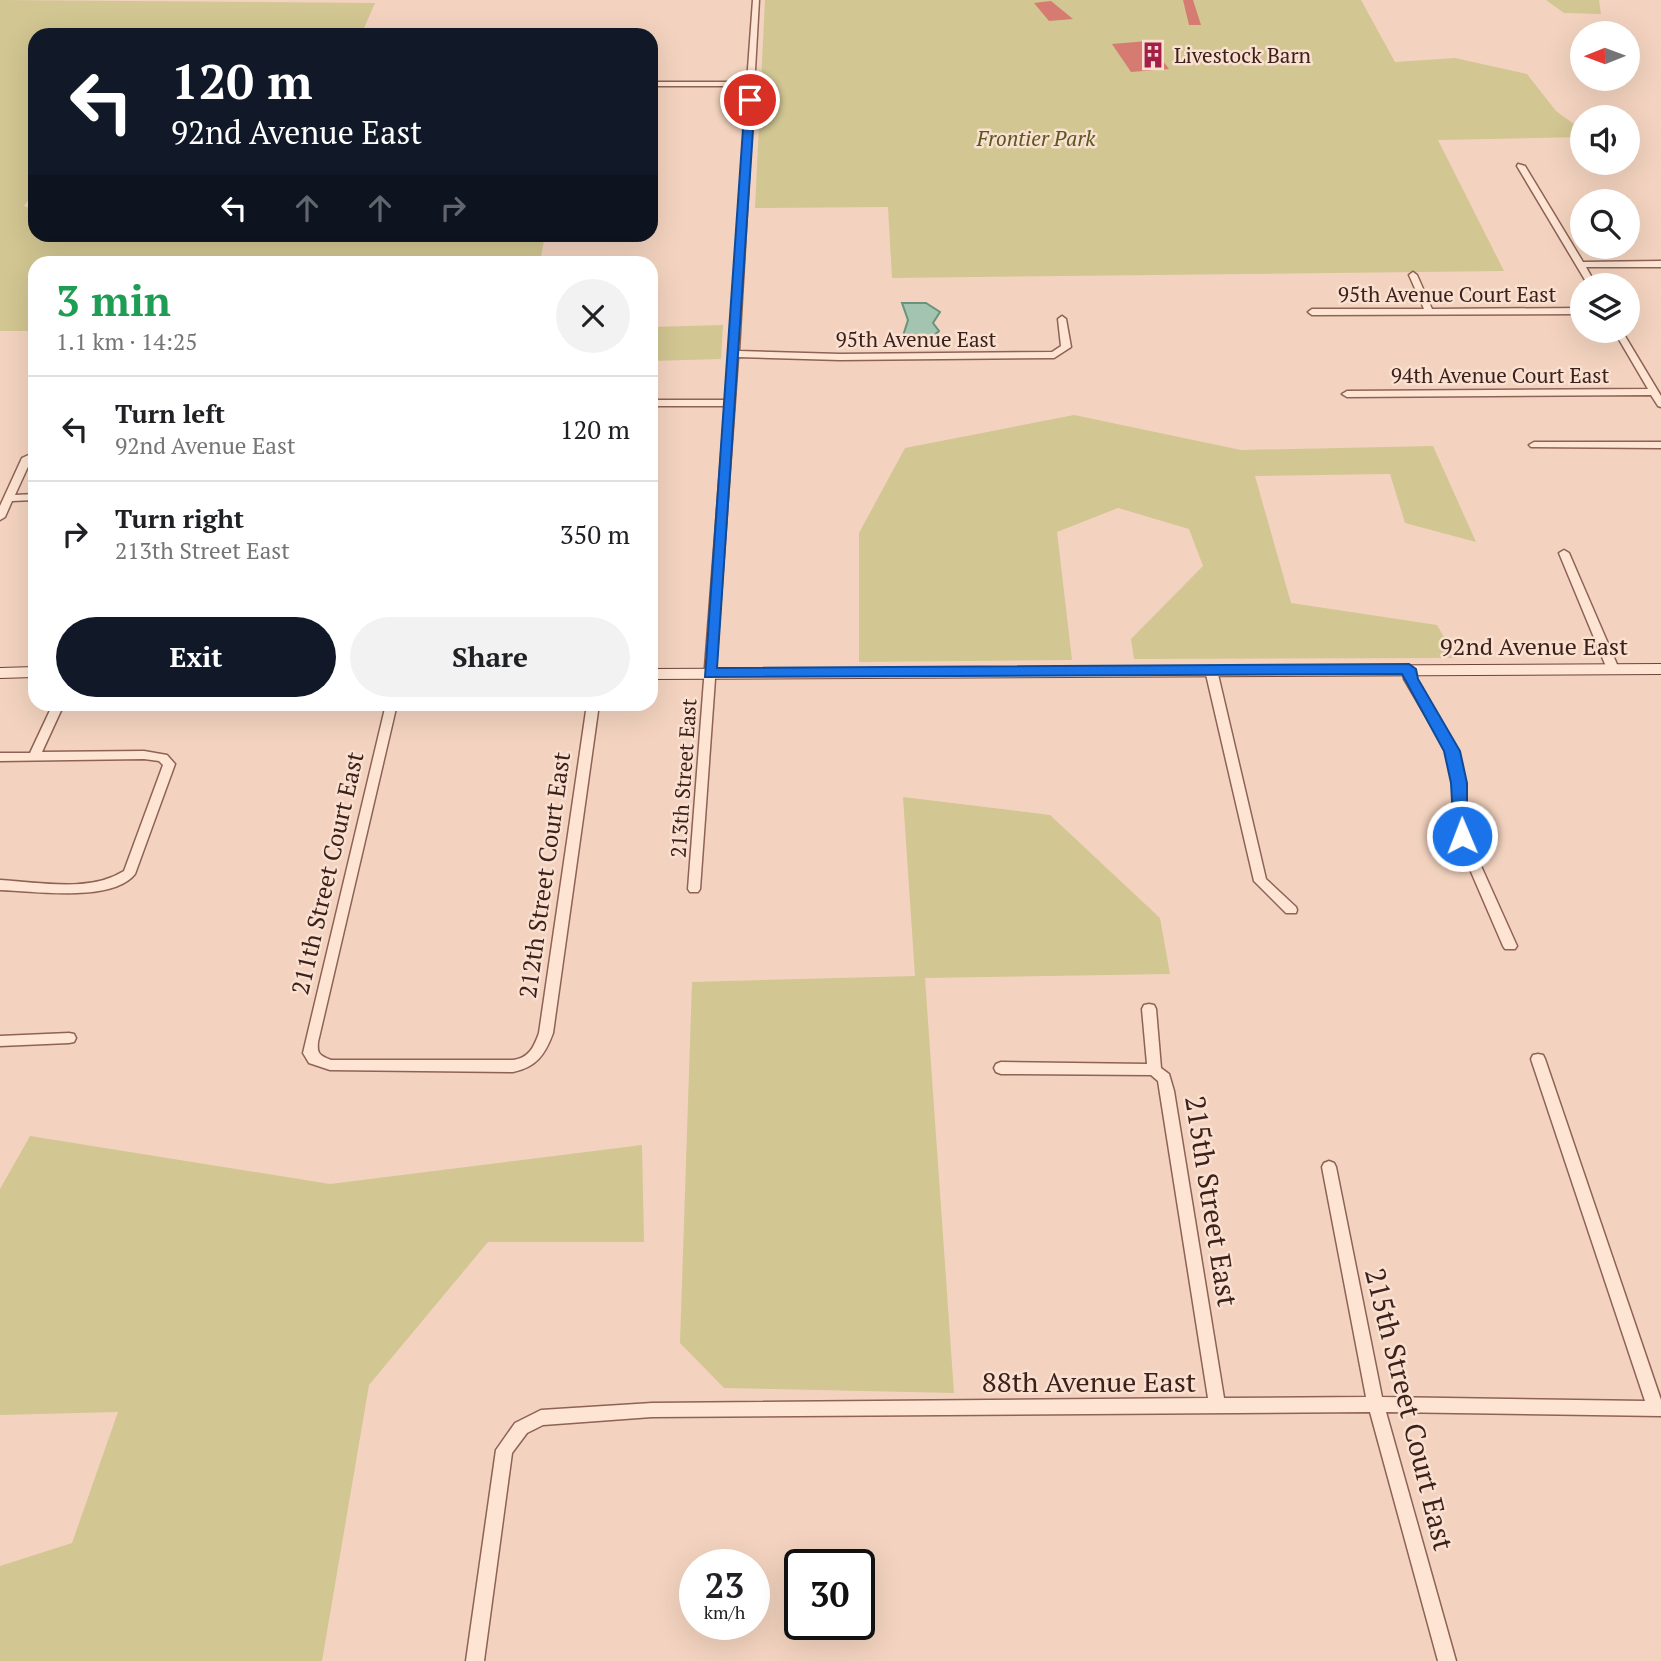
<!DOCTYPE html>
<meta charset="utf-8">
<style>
:root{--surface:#fff;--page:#f2f2f2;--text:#202124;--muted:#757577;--line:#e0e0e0;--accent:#111827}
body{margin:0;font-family:"PT Serif",serif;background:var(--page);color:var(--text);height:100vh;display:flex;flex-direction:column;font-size:26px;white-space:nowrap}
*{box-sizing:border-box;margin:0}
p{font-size:23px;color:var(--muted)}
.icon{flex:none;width:38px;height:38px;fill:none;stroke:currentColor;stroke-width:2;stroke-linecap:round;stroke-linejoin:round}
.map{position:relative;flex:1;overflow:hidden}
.panel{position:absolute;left:28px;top:256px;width:630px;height:455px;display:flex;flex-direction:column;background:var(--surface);border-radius:21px;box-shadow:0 7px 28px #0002}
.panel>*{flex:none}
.guide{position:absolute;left:28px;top:28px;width:630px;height:214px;border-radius:21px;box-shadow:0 7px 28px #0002;background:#111827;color:#fff;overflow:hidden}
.needle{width:46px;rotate:269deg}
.controls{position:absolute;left:1570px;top:21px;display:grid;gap:14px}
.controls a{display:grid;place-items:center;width:70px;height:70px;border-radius:50%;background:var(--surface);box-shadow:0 7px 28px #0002;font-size:35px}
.speed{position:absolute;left:679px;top:1549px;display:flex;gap:14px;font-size:35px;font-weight:700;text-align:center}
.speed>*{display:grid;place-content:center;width:91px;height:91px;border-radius:50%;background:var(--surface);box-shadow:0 7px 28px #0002;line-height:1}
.speed small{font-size:18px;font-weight:400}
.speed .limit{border:4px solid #111;border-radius:10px;background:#fff;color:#111}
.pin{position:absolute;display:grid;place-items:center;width:60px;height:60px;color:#fff;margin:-30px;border:4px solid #fff;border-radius:50%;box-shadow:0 2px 7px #0007}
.me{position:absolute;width:77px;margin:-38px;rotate:359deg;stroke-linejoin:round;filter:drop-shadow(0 0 5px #0008)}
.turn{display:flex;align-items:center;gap:24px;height:147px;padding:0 28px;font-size:32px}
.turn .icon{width:91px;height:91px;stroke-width:2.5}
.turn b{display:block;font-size:49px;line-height:60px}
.lanes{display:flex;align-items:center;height:66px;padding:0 28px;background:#0003;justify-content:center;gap:35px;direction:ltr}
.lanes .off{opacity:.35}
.round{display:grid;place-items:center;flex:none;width:74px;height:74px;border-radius:37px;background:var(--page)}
.summary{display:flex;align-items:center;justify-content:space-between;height:119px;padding:0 28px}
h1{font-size:42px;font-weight:600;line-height:52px;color:#1e9e55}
.primary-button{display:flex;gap:14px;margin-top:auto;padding:14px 28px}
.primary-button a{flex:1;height:80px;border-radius:42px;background:var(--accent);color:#fff;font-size:28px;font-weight:600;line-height:80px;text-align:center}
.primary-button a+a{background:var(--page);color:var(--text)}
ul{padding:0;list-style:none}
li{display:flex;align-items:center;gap:21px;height:105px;padding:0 28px;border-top:2px solid var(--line)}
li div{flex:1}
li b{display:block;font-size:26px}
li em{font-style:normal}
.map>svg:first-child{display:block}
.green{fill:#d2c692}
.water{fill:#a3c4b0;stroke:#69937b;stroke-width:2}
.building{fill:#d57b71}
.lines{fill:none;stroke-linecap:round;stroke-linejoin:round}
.street-casing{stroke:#8e6255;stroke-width:3}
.secondary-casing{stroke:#704338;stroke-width:2}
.street{fill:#fde4d3;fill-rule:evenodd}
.secondary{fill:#fde4d3;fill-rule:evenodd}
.route{fill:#1a73e8;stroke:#114b97;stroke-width:2}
.labels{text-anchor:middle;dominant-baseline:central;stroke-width:5;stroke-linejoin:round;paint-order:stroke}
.far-poi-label{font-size:21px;fill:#3c211b;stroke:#f9e0d0;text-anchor:start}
.far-park-label{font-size:21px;font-style:italic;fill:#5a571f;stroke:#f9e0d0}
.far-street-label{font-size:21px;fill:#3c211b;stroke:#f9e0d0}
.street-label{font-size:24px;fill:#3c211b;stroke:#f9e0d0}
.near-street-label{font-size:28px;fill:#3c211b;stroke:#f9e0d0}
</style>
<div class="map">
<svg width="1661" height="1661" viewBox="0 0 1661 1661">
<rect width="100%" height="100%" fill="#f3d3bf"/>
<path class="green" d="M0,0l375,3 -14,32h-326v155l-11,16 11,4v24l510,1 -5,27h-505v69h-35z
M765,0h596l34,62 60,-4 72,16 29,37 26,19v7l-144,3 66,131 -612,7 -4,-71 -133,1z
M1546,0h53l2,14 -37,-1z
M723,325l-2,34 -70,2v-34z
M1074,415l167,35 192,-4 43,96 -71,-19 -15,-49 -135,2 36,127 146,22 19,33 -322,1 -3,-20 72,-73 -14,-37 -71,-21 -61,24 15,128 -213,2v-129l46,-85z
M903,797l147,18 110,103 10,56 -245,4 29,415 -230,-5 -44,-45 12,-361 223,-6z
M30,1136l300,48 312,-39 2,97h-156l-119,143 -47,276h-322v-95l72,-23 46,-131 -118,3v-226z"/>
<path class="water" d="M902,303h24l14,9 -7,11 6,8c-9,10 -25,15 -37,8l6,-19z"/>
<path class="building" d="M1183,0h10l8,25h-12z
M1051,1l22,18 -24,2 -15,-18z
M1148,41l21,28 -38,3 -19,-28z"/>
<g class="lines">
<g class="street-casing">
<path id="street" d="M753,0h6l-20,351 101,3 212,-2 9,-6 -3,-27 4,-3 4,3 5,28 -17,11 -214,2 -102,-3 -38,532 -2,3h-8l-2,-3 37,-483h-74v-6h75l21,-314h-96v-4h96z
M1518,164l7,2 58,96 78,-1v6h-75l10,18h-8l-71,-119z
M1413,272l4,3 15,34 150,-1v6l-270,1 -4,-3 4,-3h112l-15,-34z
M1614,331h8l39,65v11l-3,-1 -7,-11 -304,2 -5,-3 5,-3 301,-2z
M1534,442h127v6l-130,-1 -2,-2z
M35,452v6l-4,2 -16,35 20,-1v6l-23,1 -7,16 -5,3v-14l22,-48z
M1564,550l5,3 50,116 -2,3h-8l-2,-3 -48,-116z
M1409,665l6,4 1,10 42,72 7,32 3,54 49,109 -2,3h-10l-2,-3 -47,-109 -3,-54 -7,-32 -42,-72 -1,-10z
M1211,666l6,4 49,209 30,28 1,3 -1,3h-10l-32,-32 -49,-211z
M53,704h11l-22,48 102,-1 23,4 8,9 -40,110c-23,29 -101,17 -135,16v-10c39,2 89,13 124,-9l39,-106 -4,-4 -15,-2 -144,2v-8h30z
M386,704h11l-79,338c-1,12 1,13 13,18h182c16,-2 21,-13 26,-27l48,-329h12l-46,329c-8,22 -17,34 -40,39l-183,-2 -21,-7 -6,-10z
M1149,1004l5,1 2,4 5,59 8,6 5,17 50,307 142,-1 -44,-230 2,-4 5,-2 5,2 2,4 46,230 263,4 -114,-342 2,-4 5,-1 5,1 2,4 116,341v16l-275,-4 70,249h-18l-68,-249 -718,5 -109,8 -16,8 -15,20 -28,208h-18l30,-211 19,-27 26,-13 111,-7 556,-5 -50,-317 -7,-6 -150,-1 -5,-2 -2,-4 2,-4 5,-2 146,2 -5,-55 2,-4z
M69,1033l5,1 2,4 -2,4 -5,1 -69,3v-10z"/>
</g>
<g class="secondary-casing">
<path id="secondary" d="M1661,664v10l-1010,5v-10z
M35,667v10l-35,1v-10z"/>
</g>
<use href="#street" class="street"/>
<use href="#secondary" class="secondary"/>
</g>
<path class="route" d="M750,97l5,3 -38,568 692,-4 7,5 2,10 42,72 7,32v58l-5,1 -8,-6 -3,-53 -7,-32 -42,-77 -697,3 40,-577z"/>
<defs>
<g id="building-bare" transform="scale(2.1)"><path d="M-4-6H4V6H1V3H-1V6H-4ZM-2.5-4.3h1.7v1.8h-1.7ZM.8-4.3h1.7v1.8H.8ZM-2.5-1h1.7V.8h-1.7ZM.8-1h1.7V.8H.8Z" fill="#a41e48" stroke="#f9e0d0" stroke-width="2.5" paint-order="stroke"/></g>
</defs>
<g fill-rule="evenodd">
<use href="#building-bare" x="1153" y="55"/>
</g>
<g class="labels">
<g class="far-poi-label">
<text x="1174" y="55">Livestock Barn</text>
</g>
<g class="far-park-label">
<text x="1036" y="138">Frontier Park</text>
</g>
<g class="far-street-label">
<text x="1447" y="294">95th Avenue Court East</text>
<text x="916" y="339">95th Avenue East</text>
<text x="1500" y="375">94th Avenue Court East</text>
<text transform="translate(683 778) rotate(-86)">213th Street East</text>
</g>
<g class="street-label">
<text x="1534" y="646">92nd Avenue East</text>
<text transform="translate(327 873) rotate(-77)">211th Street Court East</text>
<text transform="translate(544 875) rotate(-82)">212th Street Court East</text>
</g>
<g class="near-street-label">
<text transform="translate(1212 1201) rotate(81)">215th Street East</text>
<text x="1089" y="1381">88th Avenue East</text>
<text transform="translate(1410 1409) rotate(76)">215th Street Court East</text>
</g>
</g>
</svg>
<div class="controls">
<a><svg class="needle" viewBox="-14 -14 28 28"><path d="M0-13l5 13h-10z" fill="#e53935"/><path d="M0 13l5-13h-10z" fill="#757577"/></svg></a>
<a><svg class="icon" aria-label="sound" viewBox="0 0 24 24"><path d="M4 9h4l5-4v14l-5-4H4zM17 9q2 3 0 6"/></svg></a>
<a><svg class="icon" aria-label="search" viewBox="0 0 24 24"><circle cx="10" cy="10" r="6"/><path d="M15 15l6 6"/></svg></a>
<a><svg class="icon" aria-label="layers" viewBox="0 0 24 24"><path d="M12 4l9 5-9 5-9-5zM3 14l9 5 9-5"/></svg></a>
</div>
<div class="speed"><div>23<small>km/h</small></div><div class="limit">30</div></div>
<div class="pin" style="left:750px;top:100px;background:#d93025"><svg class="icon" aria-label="arrive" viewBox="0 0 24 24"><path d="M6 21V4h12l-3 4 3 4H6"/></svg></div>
<svg class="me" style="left:1462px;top:836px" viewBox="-20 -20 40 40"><circle r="17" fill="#1a73e8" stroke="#fff" stroke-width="3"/><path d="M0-11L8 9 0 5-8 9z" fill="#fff"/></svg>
<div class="guide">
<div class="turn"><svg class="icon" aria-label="left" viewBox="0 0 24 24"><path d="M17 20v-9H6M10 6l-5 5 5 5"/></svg><div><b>120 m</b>92nd Avenue East</div></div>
<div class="lanes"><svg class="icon" aria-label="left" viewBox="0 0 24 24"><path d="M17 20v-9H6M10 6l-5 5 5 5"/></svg><svg class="icon off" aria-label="ahead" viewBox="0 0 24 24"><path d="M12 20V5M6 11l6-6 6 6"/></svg><svg class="icon off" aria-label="ahead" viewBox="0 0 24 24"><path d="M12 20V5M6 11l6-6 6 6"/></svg><svg class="icon off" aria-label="right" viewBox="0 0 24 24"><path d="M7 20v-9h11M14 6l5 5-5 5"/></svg></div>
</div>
<section class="panel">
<div class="summary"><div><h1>3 min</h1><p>1.1 km · 14:25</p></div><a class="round"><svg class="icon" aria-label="close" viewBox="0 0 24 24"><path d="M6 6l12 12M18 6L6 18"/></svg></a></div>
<ul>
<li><svg class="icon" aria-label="left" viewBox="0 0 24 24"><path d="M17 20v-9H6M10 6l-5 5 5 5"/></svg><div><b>Turn left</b><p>92nd Avenue East</p></div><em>120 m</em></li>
<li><svg class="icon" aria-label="right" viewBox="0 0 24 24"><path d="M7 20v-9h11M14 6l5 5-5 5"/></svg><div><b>Turn right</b><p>213th Street East</p></div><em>350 m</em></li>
</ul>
<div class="primary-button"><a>Exit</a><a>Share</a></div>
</section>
</div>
